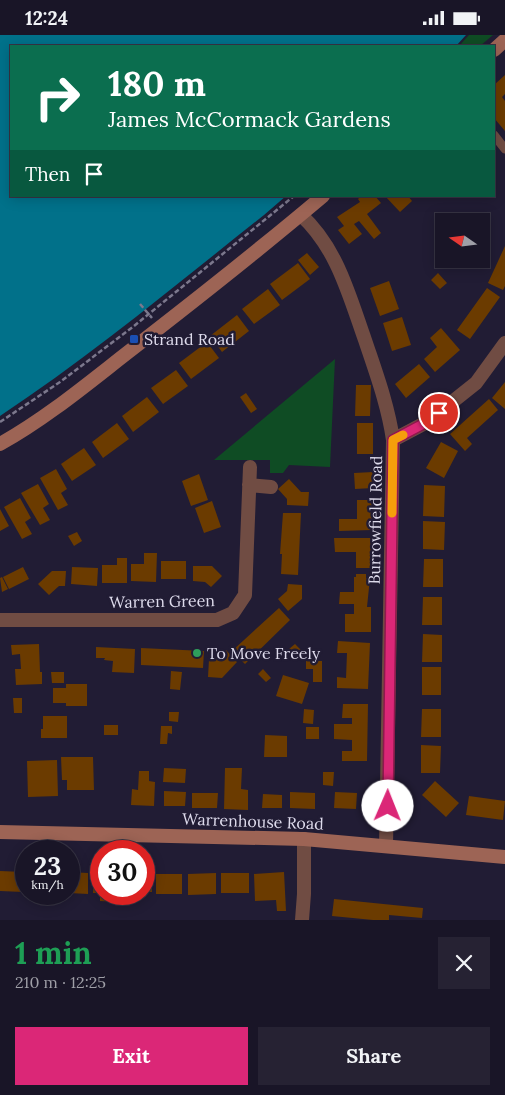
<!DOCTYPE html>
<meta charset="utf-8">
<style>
:root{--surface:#191527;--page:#262233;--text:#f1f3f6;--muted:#9f9fa7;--line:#373444;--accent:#db2777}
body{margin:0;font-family:Lora,serif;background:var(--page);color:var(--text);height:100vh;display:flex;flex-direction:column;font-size:19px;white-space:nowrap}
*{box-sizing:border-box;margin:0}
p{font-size:16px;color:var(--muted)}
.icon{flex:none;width:28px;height:28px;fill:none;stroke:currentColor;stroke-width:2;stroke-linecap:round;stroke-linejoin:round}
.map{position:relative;height:885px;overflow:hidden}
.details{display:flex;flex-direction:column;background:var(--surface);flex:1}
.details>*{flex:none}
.hud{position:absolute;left:10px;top:10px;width:485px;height:152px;border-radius:0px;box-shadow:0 2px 12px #0003,0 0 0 1px var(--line);background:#0b6e4f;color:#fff;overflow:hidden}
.needle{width:32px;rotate:284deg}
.buttons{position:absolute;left:435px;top:178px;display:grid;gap:10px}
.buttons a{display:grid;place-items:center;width:55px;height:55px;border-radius:0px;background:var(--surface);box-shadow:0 2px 12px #0003,0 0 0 1px var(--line);font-size:25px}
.speed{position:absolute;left:15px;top:805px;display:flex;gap:10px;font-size:25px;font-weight:700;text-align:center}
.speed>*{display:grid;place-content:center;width:65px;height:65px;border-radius:50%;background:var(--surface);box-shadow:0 2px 12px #0003,0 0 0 1px var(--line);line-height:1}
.speed small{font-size:12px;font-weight:400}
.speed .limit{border:8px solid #d22;background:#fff;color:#111}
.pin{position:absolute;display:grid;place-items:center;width:42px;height:42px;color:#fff;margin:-21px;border:2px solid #fff;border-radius:50%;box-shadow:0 1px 5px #0007}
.me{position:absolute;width:55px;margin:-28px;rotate:1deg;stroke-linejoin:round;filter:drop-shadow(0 0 4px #0008)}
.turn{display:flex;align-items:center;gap:18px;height:105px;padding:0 15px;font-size:22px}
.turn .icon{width:65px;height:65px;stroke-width:2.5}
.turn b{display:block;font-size:35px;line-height:42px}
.then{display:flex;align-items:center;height:48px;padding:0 15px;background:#0003;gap:10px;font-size:19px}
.round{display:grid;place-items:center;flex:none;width:52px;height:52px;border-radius:0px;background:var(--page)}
.headline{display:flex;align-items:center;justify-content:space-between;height:85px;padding:0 15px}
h1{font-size:30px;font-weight:700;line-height:38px;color:#1e9e55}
.button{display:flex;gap:10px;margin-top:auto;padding:10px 15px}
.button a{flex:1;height:58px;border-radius:0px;background:var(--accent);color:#fff;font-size:20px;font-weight:700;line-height:58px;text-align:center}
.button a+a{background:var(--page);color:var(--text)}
.status{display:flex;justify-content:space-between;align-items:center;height:35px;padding:0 25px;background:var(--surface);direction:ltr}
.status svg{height:14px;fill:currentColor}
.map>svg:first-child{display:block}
.green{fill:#0f4c24}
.water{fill:#01718a}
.building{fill:#6b3b00}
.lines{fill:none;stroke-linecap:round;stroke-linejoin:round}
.path{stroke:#7c788d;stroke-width:2.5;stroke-dasharray:5 2.5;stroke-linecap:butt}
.service{stroke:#704c43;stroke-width:9}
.minor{stroke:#704c43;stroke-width:14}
.secondary{stroke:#9d6455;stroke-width:14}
.route-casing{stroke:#8e194d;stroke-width:12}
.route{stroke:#db2777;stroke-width:9}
.slow{stroke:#f59e0b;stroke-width:9}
.transit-dot{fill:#1a4fb4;stroke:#211c34;stroke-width:2}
.leisure-dot{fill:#2e9e5b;stroke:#211c34;stroke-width:2}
.labels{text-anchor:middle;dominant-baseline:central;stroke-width:5;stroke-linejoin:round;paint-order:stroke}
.poi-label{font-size:16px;fill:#dedbec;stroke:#211c34;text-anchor:start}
.street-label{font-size:16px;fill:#dedbec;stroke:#211c34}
</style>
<div class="status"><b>12:24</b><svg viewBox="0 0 49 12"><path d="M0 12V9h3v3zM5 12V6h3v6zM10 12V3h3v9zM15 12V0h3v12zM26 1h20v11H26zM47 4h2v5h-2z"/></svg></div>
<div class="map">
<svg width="505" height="885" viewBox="0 0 505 885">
<rect width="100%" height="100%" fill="#211c34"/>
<path class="green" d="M469,0h24l-13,11h-21z
M335,324l-5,108 -41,-2 -6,8h-13v-13h-56z"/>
<path class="water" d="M0,0h466l-10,11h-445v150h275l-22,19c-87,69 -172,140 -264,201z"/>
<path class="building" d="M505,40v19l-3,3 3,4v30l-11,-13v-33z
M361,161h14l6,7 -14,11 14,19 -7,6 -15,-18 -5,3 8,10 -13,10 -11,-14 6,-4 -7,-9 23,-15 -2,-3z
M385,161h23l4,5 -12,11z
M505,211v40l-2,4 -15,-7z
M307,218l12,14 -9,8 -12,-15z
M298,228l12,16 -28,21 -12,-16z
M438,238l9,10 -7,6 -9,-9z
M389,246l10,28 -19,7 -10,-28z
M487,253l13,9 -30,42 -13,-9z
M268,254l12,16 -26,19 -12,-15z
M237,280l12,16 -27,21 -12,-16z
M402,282l9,28 -19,6 -9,-28z
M441,293l19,22 -25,22 -11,-13 13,-12 -7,-9z
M207,307l12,16 -28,21 -12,-16z
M419,329l11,13 -24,21 -11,-14z
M176,335l12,16 -25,18 -12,-16z
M505,347v27l-13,-11z
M356,350h15l-1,31h-15z
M246,358l11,16 -6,4 -11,-16z
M147,362l12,15 -26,20 -11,-16z
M489,364l9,11 -31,28 5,6 -7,7 -15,-17z
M117,388l12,16 -26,19 -11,-16z
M357,388h16v31h-16z
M441,407l17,9 -14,27 -18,-10z
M84,413l12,17 -24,16 -11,-17z
M56,434l11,20 -6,4 7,12 -10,5 -18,-32z
M373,437v16l-18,1 -1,-16z
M199,439l9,26 -17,6 -9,-25z
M289,444l12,13h8l-1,14 -21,-1v-6l-9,-10z
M38,449l11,20 -6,4 7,12 -10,5 -19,-32z
M424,450l21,1 -1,31 -21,-1z
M20,463l11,20 -6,4 7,12 -10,5 -18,-32z
M357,465h15v30l-33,1v-12h18z
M212,466l9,26 -17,6 -9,-25z
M0,474l9,17 -9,5z
M283,478h18l-3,62 -17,-1 1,-20h-2z
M423,486l22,1 -1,28 -21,-1z
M77,497l5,9 -8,5 -6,-10z
M334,503h37v30h-15v-16h-21z
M144,518h13l-1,29 -25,-1v-17h13z
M117,523h10v25h-25v-18h15z
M424,524h19v28h-20z
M161,526h25v18h-25z
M193,531h19l10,10 -11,11 -6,-5 -12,-1z
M23,532l6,12 -20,10 -6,-12z
M72,532l26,1 -1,18 -26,-2z
M52,536h14l-1,15h-6l-10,9 -11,-11z
M356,539h10v4h4l-3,29h4v25h-26v-18h9v-10h-15l1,-12h14v-15h2z
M2,542l6,12 -6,3 -2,-14z
M288,549l14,1v14l-14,12 -10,-12 9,-8z
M423,562h19v28h-20z
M279,573l11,12 -45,44 -13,-13z
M423,599l19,1v27h-20z
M338,606l32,2 -2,46 -31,-1v-11l9,1 1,-25h-10z
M39,609l1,28h2v12l-26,1 -1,-16h6l-1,-15 -8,1 -1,-10z
M295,609l7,7 -5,5 -8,-7z
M96,612l39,2 -1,24 -22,-1 1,-11 -9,-1 1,-2h-9z
M141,613l63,3 -1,17 -62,-3z
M226,615l11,12 -15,16 -14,-1 1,-18h7z
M306,626h16v21h-9v-13h-7z
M422,632h19v28h-19z
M263,634l8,9 -5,4 -8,-8z
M171,636l11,1 -2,18 -10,-1z
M51,637h13v11h-12z
M283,640l26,8 -7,21 -26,-8z
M66,649h21v22h-21v-3h-13v-15h13z
M13,663h9v15h-8z
M343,669h25l-1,57h-25v-10h10v-11l-18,-1v-15h18v-6h-10z
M304,674l10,1 -1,14 -10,-1z
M422,674h19v28h-20z
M169,677h10l-1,10 -9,-1z
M43,681h24v22h-26v-9h2z
M104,690h14v10h-14z
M161,691h11v8l-4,-1 -1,11h-7z
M306,692h13v12h-13z
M265,700l22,1v21h-23z
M421,710l20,1 -1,27h-19z
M61,722h32l1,33h-27v-10h-5z
M57,725l1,36 -30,1 -1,-36z
M164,733l22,1 -1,14 -22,-1z
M225,733h17l-1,21 7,1v20l-24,-1z
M139,736h10v10l6,1 -1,24 -23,-1 1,-16 6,1z
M323,737h11l-1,14 -10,-1z
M435,746l24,22 -13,14 -24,-22z
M164,756l22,1 -1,14h-21z
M290,757l25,1v16l-25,-1z
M335,757l22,1 -1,16 -22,-1z
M192,758h26l-1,15h-25z
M263,759l19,1v13h-20z
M469,761l36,5 -2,19 -37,-5z
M0,836l24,1 -1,20 -23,-1z
M69,837l19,1v21l-19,-1z
M284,837l2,39h-9l-1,-11 -21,1 -1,-27z
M94,838h7v20h-8z
M144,838h7l1,19h-8z
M216,838v21l-28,1v-21z
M221,838h28v20h-28z
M156,839h26v20h-26z
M100,859h20l-1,8 -19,-1z
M334,864l89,9 -1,10 -33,-3v5h-16l-41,-4z"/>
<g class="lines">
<path class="path" d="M140,269l12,14
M0,387l60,-40 74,-56 160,-130"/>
<path class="service" d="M494,100l11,14"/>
<path class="minor" d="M301,180c36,33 48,80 64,125 11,33 23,65 28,100l-7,406
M393,405l34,-18 49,-39 29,-40
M249,450l22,2
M0,585h217l16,-7 12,-18 5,-128
M302,885l2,-26v-55"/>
<path class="secondary" d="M494,15l11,-10
M0,409c45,-25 86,-59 127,-91 66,-51 132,-103 196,-157
M0,797l304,7 201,18"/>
</g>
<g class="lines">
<g class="route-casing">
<path id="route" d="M388,771l5,-366 34,-18 12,-9"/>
</g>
<use href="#route" class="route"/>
<path class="slow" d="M392,478l1,-73 10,-5"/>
</g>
<rect class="transit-dot" x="129" y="299" width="10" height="10" rx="2.5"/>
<circle class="leisure-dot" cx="197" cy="618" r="5"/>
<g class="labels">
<g class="poi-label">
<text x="144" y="304">Strand Road</text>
<text x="207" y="618">To Move Freely</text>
</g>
<g class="street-label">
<text transform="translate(375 485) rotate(-89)">Burrowfield Road</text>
<text transform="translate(162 566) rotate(-1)">Warren Green</text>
<text transform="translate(253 786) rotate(2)">Warrenhouse Road</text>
</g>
</g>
</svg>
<div class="buttons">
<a><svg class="needle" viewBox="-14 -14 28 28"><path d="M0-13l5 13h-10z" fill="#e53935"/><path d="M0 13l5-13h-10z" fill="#9f9fa7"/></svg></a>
</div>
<div class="speed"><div>23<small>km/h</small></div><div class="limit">30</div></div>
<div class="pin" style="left:439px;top:378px;background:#d93025"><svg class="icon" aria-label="arrive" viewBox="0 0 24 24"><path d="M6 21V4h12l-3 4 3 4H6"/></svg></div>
<svg class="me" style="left:388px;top:771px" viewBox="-20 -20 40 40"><circle r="19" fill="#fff"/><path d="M0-13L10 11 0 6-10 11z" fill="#db2777"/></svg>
<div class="hud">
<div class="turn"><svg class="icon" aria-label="right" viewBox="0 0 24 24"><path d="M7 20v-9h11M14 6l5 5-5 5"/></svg><div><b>180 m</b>James McCormack Gardens</div></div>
<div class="then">Then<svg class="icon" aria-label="arrive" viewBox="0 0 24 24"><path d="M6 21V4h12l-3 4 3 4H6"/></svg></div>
</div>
</div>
<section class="details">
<div class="headline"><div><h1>1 min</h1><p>210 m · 12:25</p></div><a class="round"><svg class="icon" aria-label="close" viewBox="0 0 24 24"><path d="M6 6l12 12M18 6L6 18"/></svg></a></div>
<div class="button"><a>Exit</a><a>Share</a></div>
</section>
